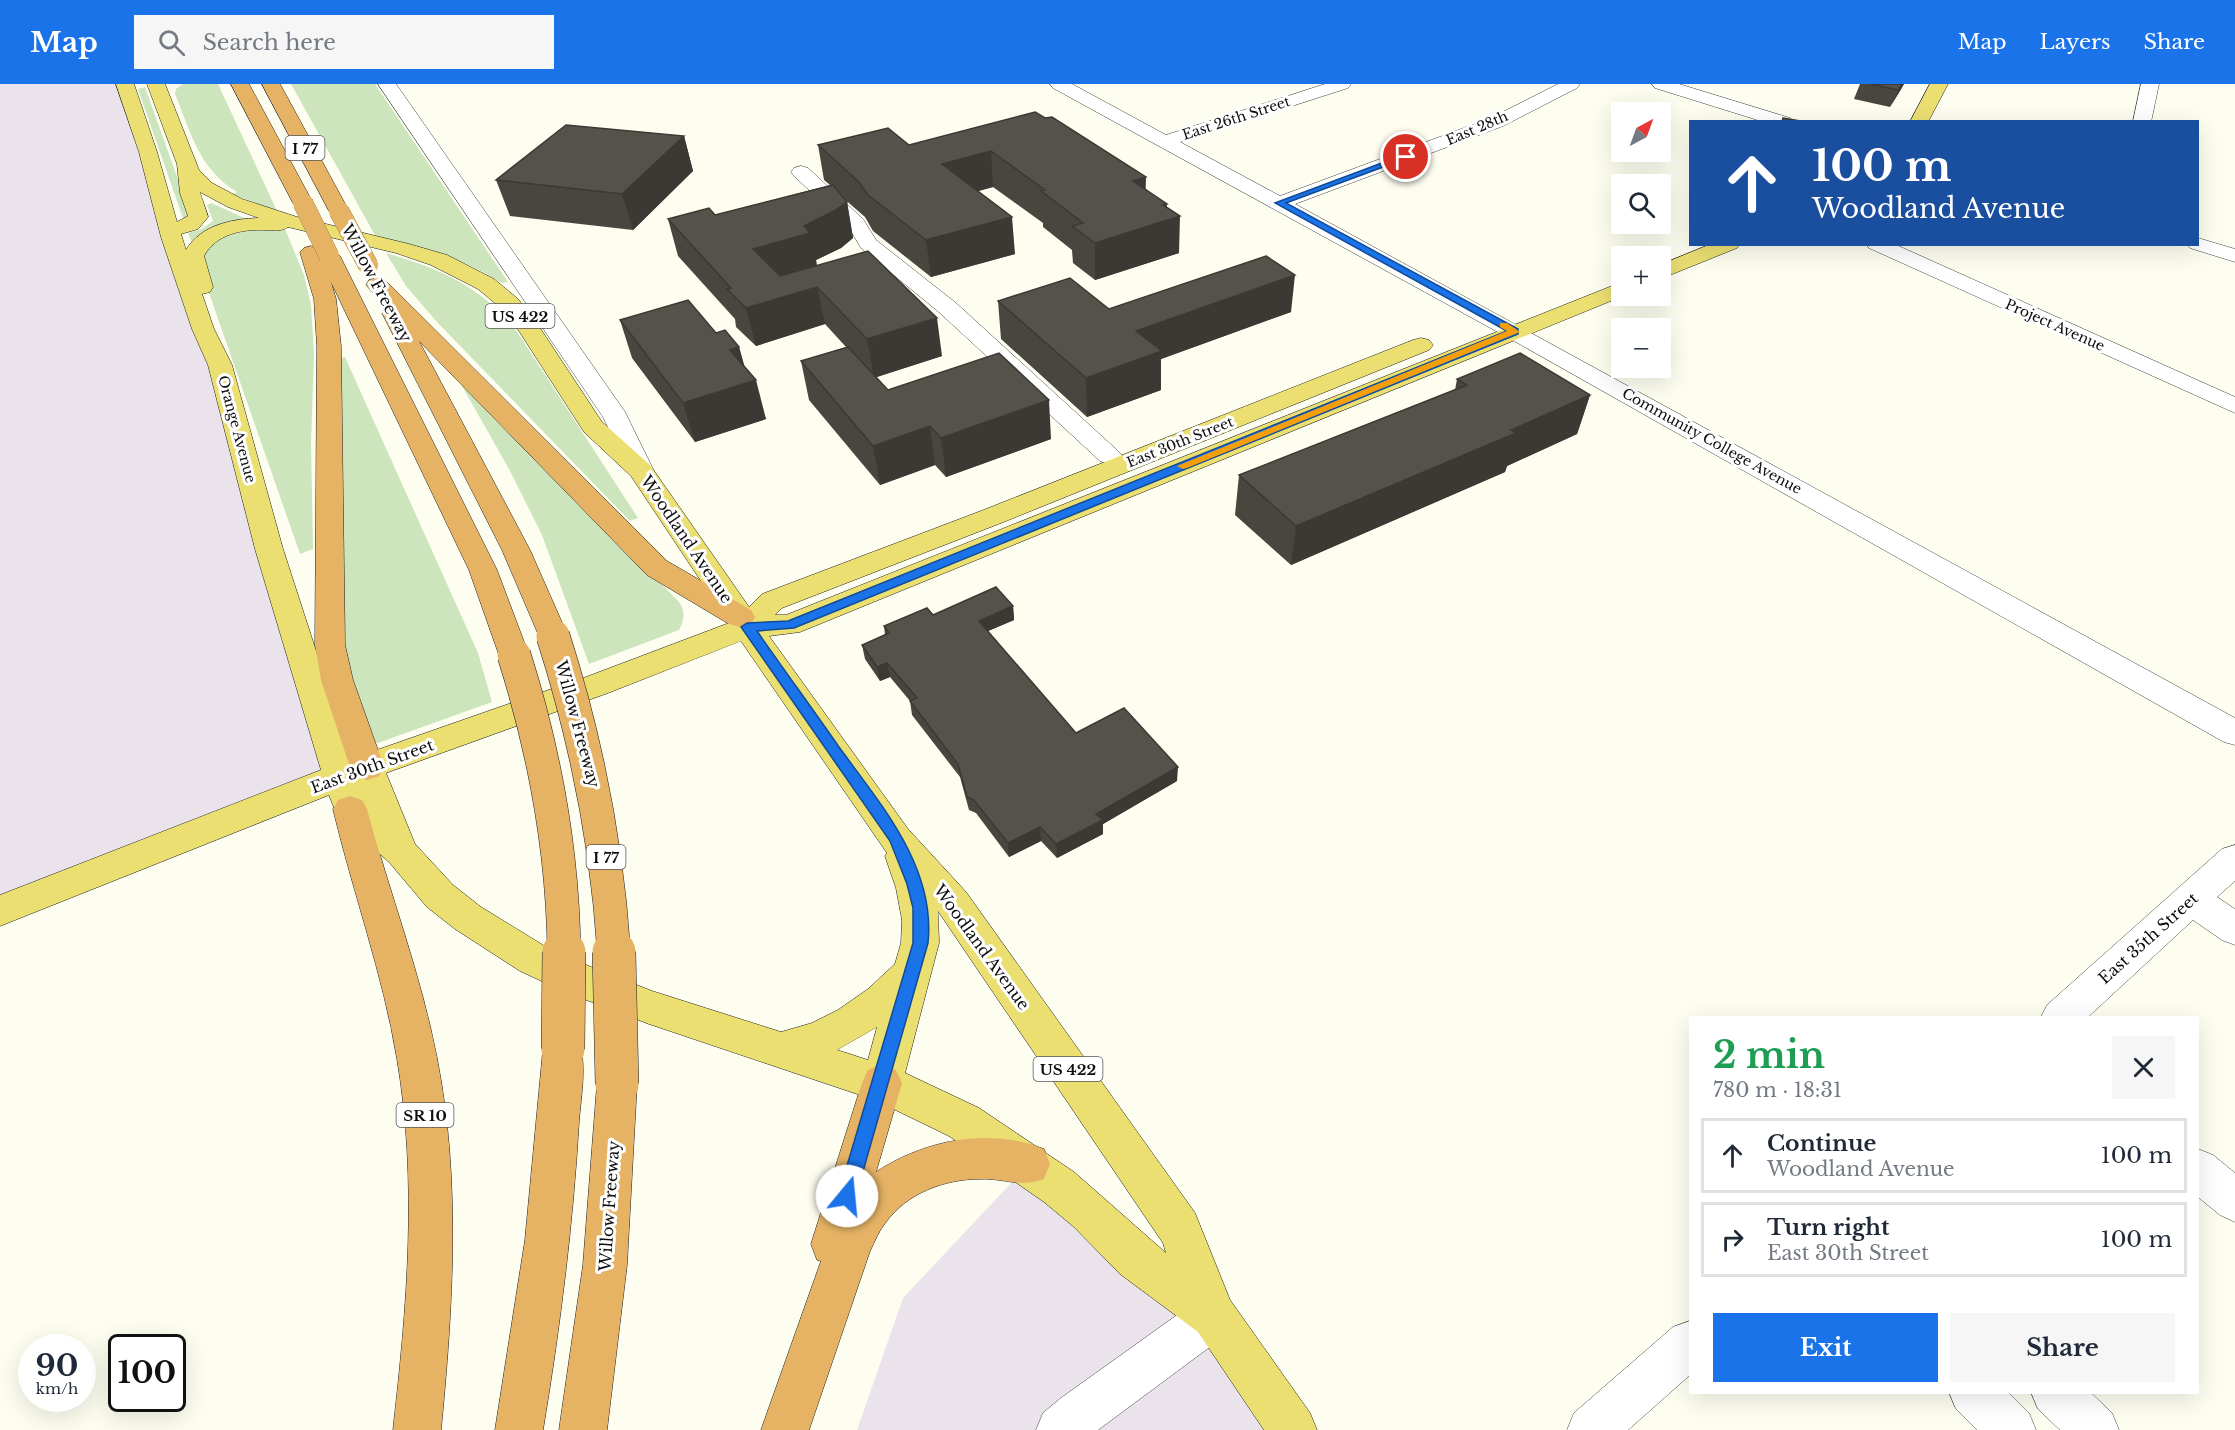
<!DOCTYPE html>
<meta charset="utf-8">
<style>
:root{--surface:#fff;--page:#f6f6f7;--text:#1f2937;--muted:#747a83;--line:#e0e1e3;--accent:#1a73e8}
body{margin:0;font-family:"Libre Baskerville",serif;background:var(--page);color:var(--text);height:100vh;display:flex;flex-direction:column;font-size:22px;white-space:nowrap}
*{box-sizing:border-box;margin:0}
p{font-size:20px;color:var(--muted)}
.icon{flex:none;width:33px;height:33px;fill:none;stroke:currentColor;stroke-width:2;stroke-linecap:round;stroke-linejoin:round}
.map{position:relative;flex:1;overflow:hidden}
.details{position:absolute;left:1689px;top:932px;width:510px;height:378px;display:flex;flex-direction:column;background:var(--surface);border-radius:0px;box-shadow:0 6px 24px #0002}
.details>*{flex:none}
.top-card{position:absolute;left:1689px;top:36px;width:510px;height:126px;border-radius:0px;box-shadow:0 6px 24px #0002;background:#1a4fa0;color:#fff;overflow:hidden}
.needle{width:39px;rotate:41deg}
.tools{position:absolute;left:1611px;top:18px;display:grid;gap:12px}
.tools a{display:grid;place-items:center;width:60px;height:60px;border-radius:0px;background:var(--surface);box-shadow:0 6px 24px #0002;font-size:30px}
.speed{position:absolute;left:18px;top:1250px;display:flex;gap:12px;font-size:30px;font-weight:700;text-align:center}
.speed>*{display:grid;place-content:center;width:78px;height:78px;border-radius:50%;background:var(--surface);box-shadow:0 6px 24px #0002;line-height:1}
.speed small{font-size:15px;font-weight:400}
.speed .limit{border:3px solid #111;border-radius:9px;background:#fff;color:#111}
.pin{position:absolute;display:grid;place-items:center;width:51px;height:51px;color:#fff;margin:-26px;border:3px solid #fff;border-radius:50%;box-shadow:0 2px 6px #0007}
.me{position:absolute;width:66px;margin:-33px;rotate:17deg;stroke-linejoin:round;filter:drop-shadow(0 0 4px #0008)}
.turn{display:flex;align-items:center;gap:21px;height:126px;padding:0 24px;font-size:27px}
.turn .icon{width:78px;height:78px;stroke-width:2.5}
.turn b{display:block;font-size:42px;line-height:51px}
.round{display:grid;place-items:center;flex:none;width:63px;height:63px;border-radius:0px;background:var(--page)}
.headline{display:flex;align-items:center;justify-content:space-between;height:102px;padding:0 24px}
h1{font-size:36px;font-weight:700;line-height:45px;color:#1e9e55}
.button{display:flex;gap:12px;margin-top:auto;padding:12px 24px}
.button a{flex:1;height:69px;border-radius:0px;background:var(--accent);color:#fff;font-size:24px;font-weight:700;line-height:69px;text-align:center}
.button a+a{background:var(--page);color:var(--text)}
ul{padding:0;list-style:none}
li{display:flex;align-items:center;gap:18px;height:75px;margin:0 12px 9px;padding:0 12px;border:3px solid var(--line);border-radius:0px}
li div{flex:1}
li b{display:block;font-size:22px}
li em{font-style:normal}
header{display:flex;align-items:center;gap:36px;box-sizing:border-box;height:84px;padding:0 30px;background:var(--accent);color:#fff}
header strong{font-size:28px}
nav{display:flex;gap:33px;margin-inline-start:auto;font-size:21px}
.search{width:420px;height:54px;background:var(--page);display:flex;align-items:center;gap:15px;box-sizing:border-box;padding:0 21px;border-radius:0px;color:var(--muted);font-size:22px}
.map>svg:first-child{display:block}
.industrial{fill:#ebe3eb}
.green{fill:#cce5bd}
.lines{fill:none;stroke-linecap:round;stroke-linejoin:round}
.minor-casing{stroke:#414141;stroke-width:1}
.major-casing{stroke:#1f1f1f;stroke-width:1}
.highway-casing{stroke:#1f1f1f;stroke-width:1}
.minor{fill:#fff;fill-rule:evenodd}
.major{fill:#ebdf72;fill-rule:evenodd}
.highway{fill:#e6b365;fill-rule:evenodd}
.highway-bridge-far2-casing{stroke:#1f1f1f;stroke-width:20;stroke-linecap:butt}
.highway-bridge-far1-casing{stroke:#1f1f1f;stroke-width:34;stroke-linecap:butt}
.highway-bridge-casing{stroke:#1f1f1f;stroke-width:44;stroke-linecap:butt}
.highway-bridge-far2{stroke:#e6b365;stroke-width:20}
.highway-bridge-far1{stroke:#e6b365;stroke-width:33}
.highway-bridge{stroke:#e6b365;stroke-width:43}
.wall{fill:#494640}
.shaded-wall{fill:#3c3934}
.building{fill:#55514b;stroke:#3c3934;stroke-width:1.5}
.route{fill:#1a73e8;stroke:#114b97;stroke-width:1.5}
.slow{fill:#f59e0b}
.labels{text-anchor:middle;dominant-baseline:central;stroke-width:6;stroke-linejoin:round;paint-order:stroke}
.far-street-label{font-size:14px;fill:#0e0e0e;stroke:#fff}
.shield{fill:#fff;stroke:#565656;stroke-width:1.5}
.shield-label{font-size:15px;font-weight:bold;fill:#0e0e0e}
.street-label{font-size:16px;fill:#0e0e0e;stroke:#fff}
</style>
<header>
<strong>Map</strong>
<div class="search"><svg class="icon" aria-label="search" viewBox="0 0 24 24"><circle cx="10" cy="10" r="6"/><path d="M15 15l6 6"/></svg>Search here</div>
<nav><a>Map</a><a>Layers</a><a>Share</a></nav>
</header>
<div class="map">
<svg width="2235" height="1346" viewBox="0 0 2235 1346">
<rect width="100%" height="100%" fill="#fdfdf0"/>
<path class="industrial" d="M0,0h125l216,692 -341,135z
M1029,1080l264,266h-436l46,-132z"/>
<path class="green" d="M183,0h35l59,127 -45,-17 5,-2c-38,-23 -46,-59 -62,-98l1,-5z
M291,0h84l133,198 -6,1c-39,-24 -81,-38 -126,-46z
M145,3l46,129 -7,5 -46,-132z
M211,119l38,17 -58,21 -3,-8 14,-4 11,-8 -6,-16z
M273,142l12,3 19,46 7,30 3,49 -3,89 2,106 -13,5 -99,-284 3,-22 30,-18z
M386,169c52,15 89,31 126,71l126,194 -8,3 -193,-199 -31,-36z
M345,273l133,296 14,49 -114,41 -8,-2 -30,-85 -2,-297z
M468,301l211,217c7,10 5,18 0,28l-90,34 -47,-129 -33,-66 -47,-83z"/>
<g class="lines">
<g class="minor-casing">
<path id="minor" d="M378,0h18l229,328 29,59 -4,6 -9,2 -9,-2 -29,-60z
M1050,0h22l94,51 159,-51h26l-3,4 -168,54 100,54 211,-78 67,-34h22l-3,4 -74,38 -208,78 940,514v27l-11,-3 -717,-405 -454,-249z
M1652,0h27l111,34 3,4h-29l-109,-34z
M2141,0h18l-8,38h-18z
M801,82l7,2 55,51 13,21 80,63 162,148 4,5 -4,5 -9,3 -9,-3 -160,-148 -79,-65 -13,-22 -54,-50 -3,-4 3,-4z
M2198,154l37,11v13l-45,-14 -3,-4h11z
M1866,160h28l341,153v16l-366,-165z
M2235,761v36l-18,16 18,12v36l-13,-5 -29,-20 -105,97h-47l6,-12 175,-156z
M2198,1065l15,6 22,18v49l-15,-7 -22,-18z
M1214,1209l16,7 7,16 -7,16 -132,98h-62l7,-17 18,-15 137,-98z
M1690,1237v54l-62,55h-61l7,-17 99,-86z
M1949,1308h59l21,21 7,17h-59l-21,-21z
M2031,1308h59l22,21 7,17h-59l-22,-21z"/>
</g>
<g class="major-casing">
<path id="major" d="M116,0h18l23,68 20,70 11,-6 -8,-23 -3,-29 -30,-80h18l34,86 13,13 30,16 55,18 112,27 38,11 47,24 24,20 22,29 62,94 48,43 99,142 13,-13 219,-83 432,-171 8,-2 8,2 4,5 -4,5 -428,173 -219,85 -7,7h11l836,-333 1,14 -823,336 -31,4 139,193 58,63 229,321 35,87 80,113 7,17h-53l-66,-98 -78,-58 -46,-47 -30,-25 -95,-66 -74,-36 -226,-76 -86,-33 -43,-20 -65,-42 -28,-22 -38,-45 -51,-44 -9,-23 -329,131v-31l321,-125 -66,-221 -47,-184 -16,-36 -31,-92 -22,-85zM200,108l28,15 31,11c-28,1 -58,7 -73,32l-5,-16 17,-5 10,-12zM288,143l108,26 35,12 47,24 24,20 17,22 65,101 47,44 98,147 -143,54 -235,82 -68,-210 -51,-184 -18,-36 -12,-35 8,-2 3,-5 -9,-31c12,-22 38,-27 61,-26 9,0 16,2 23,-3zM741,557l146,212 -2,3 11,32 6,32 -1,23 -6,21 -27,25 -30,21 -26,13 -31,9 -129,-41 -61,-24 -45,-20 -65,-40 -28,-22 -38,-41 -29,-71 222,-80zM938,827l225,332 3,10 -92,-81 -95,-64 -74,-35 34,-130zM877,943l-9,33 -31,-10z
M1930,0h18l-20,38h-18z
M1711,160h29l-3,4 -77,31v-14z"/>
</g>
<g class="highway-casing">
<path id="highway" d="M231,0h18l64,119 -3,4h-14l-3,-4z
M262,0h18l69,127 -3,4h-14l-3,-4z
M311,162l7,2 3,4 8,-2 7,2 4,4 157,314 32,85 -4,8 -11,3 -11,-3 -4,-8 -30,-85 -138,-288 5,17 5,47 4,299 8,35 31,87 -5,9 -12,4 -12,-4 -5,-9 -29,-87 -6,-35 2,-299 -3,-47 -14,-47 4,-4z
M377,194l8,2 282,281 84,49 4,7 -4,7 -11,3 -11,-3 -82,-49 -228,-234 111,209 38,86 -4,7 -11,3 -11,-3 -40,-93 -120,-237 5,-5 -21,-23 3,-5z
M350,712l12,4 5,9c22,83 54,165 70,249 24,122 16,249 4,372h-48c14,-122 25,-248 4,-371 -14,-85 -44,-166 -64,-250l5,-9z
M563,947l14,5c11,25 4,59 2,86 -6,103 -19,206 -36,308h-48l30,-190 18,-191 6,-13z
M882,980l14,6 6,13 -26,89c49,-32 113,-45 168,-23l6,15 -6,15c-24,9 -39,-1 -64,0 -35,0 -73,14 -94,43 -7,8 -11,19 -16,29l-61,179h-48l60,-169 -4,-1 -6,-16 51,-161 6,-13z
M617,981l14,6 6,13 -10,181 -20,165h-48l24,-165 14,-181 6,-13z"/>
</g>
<use href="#minor" class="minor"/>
<use href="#major" class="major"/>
<use href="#highway" class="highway"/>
<g class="highway-bridge-far2-casing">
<path id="highway-bridge-far2" d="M303,119l26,53
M339,127l29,54"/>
</g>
<g class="highway-bridge-far1-casing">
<path id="highway-bridge-far1" d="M553,552c34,106 54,207 61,317
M514,571c31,98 49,196 50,298"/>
</g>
<g class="highway-bridge-casing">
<path id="highway-bridge" d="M614,868l3,132
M563,965l1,-97"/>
</g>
<use href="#highway-bridge-far2" class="highway-bridge-far2"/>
<use href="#highway-bridge-far1" class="highway-bridge-far1"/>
<use href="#highway-bridge" class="highway-bridge"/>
</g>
<path class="wall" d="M1860,0h44l-14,23 -36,-8z
M1035,28l111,77 21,18 12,46 -84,27 -22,-17 -1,-13 -29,-23v-4l-50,-36 -15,4 37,63 -84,23 -58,-46 -8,-14 -23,-20 5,5 6,36 -12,10 -25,12 1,6 125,90 -66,21 12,13 163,49 -105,38 -11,-12 -55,20 -71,-85 -8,-39 45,-14 -21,-23 -69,22 -20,-19 -1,-8 -57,-63 -10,-37 47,-4 115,-30 -6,-5 -6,-35h91z
M684,52l9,35 -60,59 -123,-14 -14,-36z
M998,217l111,8 182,3 -130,47v31l-74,27 -86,-78z
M620,236l96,13 23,14 5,19 22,53 -71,23 -63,-84z
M1457,295l133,16 -13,39 -70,32 -2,6 -214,93 -56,-50 4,-40 216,-85z
M1013,522l1,14 -26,11 88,102 101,48 -74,43v10l-46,24 -16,-17 -32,16 -33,-44 -7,-3 -9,-33 -48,-62 -2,-14 -20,-24 -10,4 -15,-22 -3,-14 23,-10 -1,-9 49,-11z"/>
<path class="shaded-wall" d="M1902,0h2l-4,7 -10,16z
M684,52l9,35 -60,59 -11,-36z
M991,67l2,36 -47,13 -4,-36z
M1146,93l-1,36 -12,-32z
M847,118l6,36 -12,10 -25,12 1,9 -56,17 -8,-37 51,-23z
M1167,120l-1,17 14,-5 -1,37 -84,27v-37z
M1012,133l3,37 -84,23 -5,-37z
M1295,191l-4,37 -130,47v31l-74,27 -1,-39 50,-47z
M817,203l8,37 -69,22 -10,-38z
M937,234l5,38 -68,22 -7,-39z
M739,263l10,35 7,-2 10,39 -71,23 -12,-39 47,-53z
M1590,311l-13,39 -70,32 -2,6 -214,93 5,-39z
M1049,316l2,39 -105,38 -5,-39z
M930,342l5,39 -55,20 -7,-39z
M1013,522l1,14 -33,14 -2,-13z
M887,579l3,14 -10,4 -3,-14z
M1178,683l-1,14 -74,43v10l-46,24 -1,-14 40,-30z
M1040,743l1,14 -32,16 -1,-14z"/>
<path class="building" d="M1870,0h32l-4,6z
M1035,28l10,6 7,-1 94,60 -13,4 34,23 -4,1 17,11 -85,27 -23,-17 11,-3 -42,-32 4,-1 -54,-39 -49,13 70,53 -86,23 -58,-45 -9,-13 -41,-37 70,-17 21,17z
M1783,34l23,4h-24z
M566,41l118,11 -62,58 -126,-14z
M833,101l14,17 -13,9 -30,15 6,7 -57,16 27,27 88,-25 69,67 -70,21 -50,-52 -71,21 -19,-19 4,-1 -63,-69 41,-11 6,7z
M1266,172l29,19 -159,56 26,20 -76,27 -88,-77 72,-23 39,31z
M688,216l28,33 9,-3 14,17 -9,3 26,30 -73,23 -63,-83z
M848,263l40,43 111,-37 50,47 -108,38 -11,-12 -57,20 -72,-85z
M1520,269l70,42 -79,35 5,3 -220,93 -57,-51 228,-90 -10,-6z
M996,503l17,19 -34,15 97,112 48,-25 54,59 -82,47 7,6 -47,24 -16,-17 -32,16 -34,-43 -7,-3 -9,-33 -48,-63 7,-3 -30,-35 -10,4 -15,-22 27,-12 -5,-7 43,-18 6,7z"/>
<path class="route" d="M1403,71l7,2 -124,46 232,126v5l-724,294 -37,3c27,39 55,77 82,116 42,58 97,120 89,196l-72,253 -2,7 -7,2 -6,-2 -3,-7 75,-253v-35l-6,-24 -17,-43 -149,-214 6,-4 41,-2 719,-290 -232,-128z"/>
<path class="slow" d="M1500,239h7l13,9 -333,136 -4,1 -6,-3 330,-135 -7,-4z"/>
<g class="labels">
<g class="far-street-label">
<text transform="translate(1236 34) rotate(-18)">East 26th Street</text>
<text transform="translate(1477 44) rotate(-23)">East 28th</text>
<text transform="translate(2055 241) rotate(24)">Project Avenue</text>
<text transform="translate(237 345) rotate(75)">Orange Avenue</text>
<text transform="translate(1712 357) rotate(29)">Community College Avenue</text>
<text transform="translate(1180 358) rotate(-22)">East 30th Street</text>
</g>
<g class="shield">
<rect x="285.5" y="52" width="39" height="24" rx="4.5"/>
<rect x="485.5" y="220" width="69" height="24" rx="4.5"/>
<rect x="586.5" y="761" width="39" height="24" rx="4.5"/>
<rect x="1033.5" y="973" width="69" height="24" rx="4.5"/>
<rect x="396.5" y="1019" width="57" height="24" rx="4.5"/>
</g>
<g class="shield-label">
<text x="305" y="64">I 77</text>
<text x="520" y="232">US 422</text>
<text x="606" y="773">I 77</text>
<text x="1068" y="985">US 422</text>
<text x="425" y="1031">SR 10</text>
</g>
<g class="street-label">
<text transform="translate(377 199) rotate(62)">Willow Freeway</text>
<text transform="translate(687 455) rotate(56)">Woodland Avenue</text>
<text transform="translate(578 640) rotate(75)">Willow Freeway</text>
<text transform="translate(372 682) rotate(-20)">East 30th Street</text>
<text transform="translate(2148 854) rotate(-42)">East 35th Street</text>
<text transform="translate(982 863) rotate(54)">Woodland Avenue</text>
<text transform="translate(609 1122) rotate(-86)">Willow Freeway</text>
</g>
</g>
</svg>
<div class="tools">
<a><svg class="needle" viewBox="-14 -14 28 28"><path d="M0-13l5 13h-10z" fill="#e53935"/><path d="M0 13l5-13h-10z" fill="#747a83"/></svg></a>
<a><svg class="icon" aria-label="search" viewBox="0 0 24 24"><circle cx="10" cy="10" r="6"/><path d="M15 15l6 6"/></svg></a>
<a>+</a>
<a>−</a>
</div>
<div class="speed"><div>90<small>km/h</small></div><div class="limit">100</div></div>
<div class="pin" style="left:1406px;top:73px;background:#d93025"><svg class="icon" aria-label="arrive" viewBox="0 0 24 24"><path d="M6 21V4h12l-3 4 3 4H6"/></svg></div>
<svg class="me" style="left:847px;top:1112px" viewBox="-20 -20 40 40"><circle r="19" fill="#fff"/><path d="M0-13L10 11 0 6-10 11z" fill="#1a73e8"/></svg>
<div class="top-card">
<div class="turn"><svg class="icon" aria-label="ahead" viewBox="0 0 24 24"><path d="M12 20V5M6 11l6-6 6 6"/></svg><div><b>100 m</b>Woodland Avenue</div></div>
</div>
<section class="details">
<div class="headline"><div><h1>2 min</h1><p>780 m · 18:31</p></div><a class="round"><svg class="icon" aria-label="close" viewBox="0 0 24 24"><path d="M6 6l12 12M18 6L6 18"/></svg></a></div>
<ul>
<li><svg class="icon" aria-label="ahead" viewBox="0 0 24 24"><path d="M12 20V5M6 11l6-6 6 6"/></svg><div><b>Continue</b><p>Woodland Avenue</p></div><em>100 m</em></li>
<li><svg class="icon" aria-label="right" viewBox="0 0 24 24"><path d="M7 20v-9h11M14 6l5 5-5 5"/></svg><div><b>Turn right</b><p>East 30th Street</p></div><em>100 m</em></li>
</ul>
<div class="button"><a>Exit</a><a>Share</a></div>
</section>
</div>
